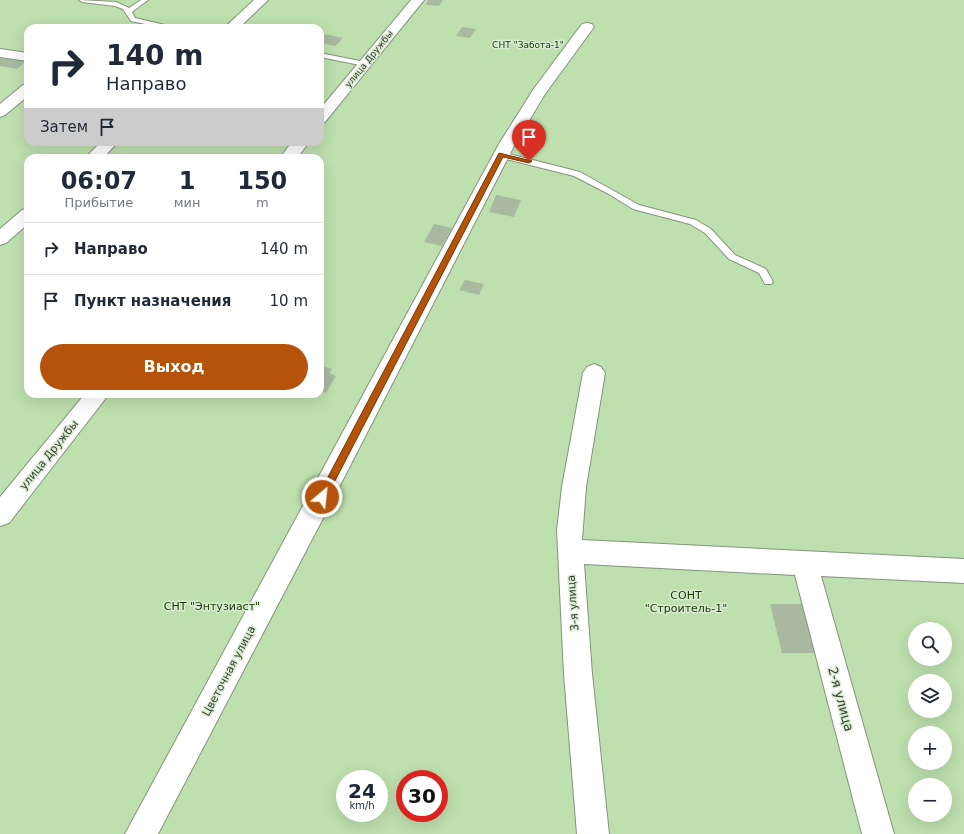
<!DOCTYPE html>
<html lang="ru">
<meta charset="utf-8">
<style>
:root{--surface:#fff;--page:#f2f2f3;--text:#1f2937;--muted:#747a83;--line:#e0e1e3;--accent:#b45309}
body{margin:0;font-family:"DejaVu Sans",sans-serif;background:var(--page);color:var(--text);height:100vh;display:flex;flex-direction:column;font-size:15px;white-space:nowrap}
*{box-sizing:border-box;margin:0}
p{font-size:13px;color:var(--muted)}
.icon{flex:none;width:22px;height:22px;fill:none;stroke:currentColor;stroke-width:2;stroke-linecap:round;stroke-linejoin:round}
.map{position:relative;flex:1;overflow:hidden}
.sheet{position:absolute;left:24px;top:154px;width:300px;height:244px;display:flex;flex-direction:column;background:var(--surface);border-radius:12px;box-shadow:0 4px 16px #0002}
.sheet>*{flex:none}
.hud{position:absolute;left:24px;top:24px;width:300px;height:122px;border-radius:12px;box-shadow:0 4px 16px #0002;background:#fff;color:var(--text);overflow:hidden}
.tools{position:absolute;left:908px;top:622px;display:grid;gap:8px}
.tools a{display:grid;place-items:center;width:44px;height:44px;border-radius:50%;background:var(--surface);box-shadow:0 4px 16px #0002;font-size:20px}
.speed{position:absolute;left:336px;top:770px;display:flex;gap:8px;font-size:20px;font-weight:700;text-align:center}
.speed>*{display:grid;place-content:center;width:52px;height:52px;border-radius:50%;background:var(--surface);box-shadow:0 4px 16px #0002;line-height:1}
.speed small{font-size:10px;font-weight:400}
.speed .limit{border:6px solid #d22;background:#fff;color:#111}
.pin{position:absolute;display:grid;place-items:center;width:34px;height:34px;color:#fff;margin:-41px -17px;border-radius:50% 50% 50% 0;rotate:-45deg;box-shadow:0 0 4px #0007}
.pin .icon{rotate:45deg}
.me{position:absolute;width:44px;margin:-22px;rotate:28deg;stroke-linejoin:round;filter:drop-shadow(0 0 3px #0008)}
.turn{display:flex;align-items:center;gap:14px;height:84px;padding:0 16px;font-size:18px}
.turn .icon{width:52px;height:52px;stroke-width:2.5}
.turn b{display:block;font-size:28px;line-height:34px}
.then{display:flex;align-items:center;height:38px;padding:0 16px;background:#0003;gap:8px;font-size:15px}
.eta{display:flex;justify-content:space-evenly;align-items:center;height:68px;text-align:center}
.eta b{font-size:24px;font-weight:700;line-height:28px}
.cta{display:flex;gap:8px;margin-top:auto;padding:8px 16px}
.cta a{flex:1;height:46px;border-radius:24px;background:var(--accent);color:#fff;font-size:16px;font-weight:700;line-height:46px;text-align:center}
ul{padding:0;list-style:none}
li{display:flex;align-items:center;gap:12px;height:52px;padding:0 16px;border-top:1px solid var(--line)}
li div{flex:1}
li b{display:block;font-size:15px}
li em{font-style:normal}
.map>svg:first-child{display:block}
.green{fill:#bedfae;fill-rule:evenodd}
.building{fill:#a8b9a0}
.lines{fill:none;stroke-linecap:round;stroke-linejoin:round}
.service-casing{stroke:#84947d;stroke-width:2}
.minor-casing{stroke:#84947d;stroke-width:2}
.service{fill:#fff;fill-rule:evenodd}
.minor{fill:#fff;fill-rule:evenodd}
.route{fill:#b45309;stroke:#753606}
.labels{text-anchor:middle;dominant-baseline:central;stroke-width:3;stroke-linejoin:round;paint-order:stroke}
.far-park-label{font-size:9px;fill:#193802;stroke:#d9ebd1}
.far-street-label{font-size:9px;fill:#383f35;stroke:#d9ebd1}
.street-label{font-size:11px;fill:#383f35;stroke:#d9ebd1}
.park-label{font-size:11px;fill:#193802;stroke:#d9ebd1}
.near-street-label{font-size:13px;fill:#383f35;stroke:#d9ebd1}
</style>
<div class="map">
<svg width="964" height="834" viewBox="0 0 964 834">
<rect width="100%" height="100%" fill="#d9ebd1"/>
<path class="green" d="M0,0h964v834h-964zM28,28h292v114h-292zM28,158h292v236h-292zM915,629h30v30h-30zM915,681h30v30h-30zM915,733h30v30h-30zM345,779h34v34h-34zM405,779h34v34h-34zM915,785h30v30h-30z"/>
<path class="building" d="M428,0h15l-4,6 -14,-1z
M462,27l14,2 -6,9 -14,-2z
M324,34l19,4 -8,8 -15,-3v-6z
M0,58l26,3 -9,8 -17,-3z
M496,195l25,5 -7,17 -25,-5z
M434,224l18,4 -10,18 -18,-4z
M465,280l19,4 -5,11 -20,-5z
M320,365l12,4 -3,4 7,3 -10,17 -6,-2z
M770,604h35l13,49h-36z"/>
<g class="lines">
<g class="service-casing">
<path id="service" d="M79,0l37,2 13,6 12,-8h7l-16,12 3,6 43,10h-14l-33,-7 -8,-12 -8,-3 -33,-4z
M320,53l45,9 4,2 -4,2 -45,-9z
M501,152l79,20 59,33 57,15 15,9 24,26 31,14 7,13 -2,2h-6l-6,-11 -30,-14 -24,-26 -15,-9 -57,-15 -24,-15 -35,-18 -76,-19 -1,-2z"/>
</g>
<g class="minor-casing">
<path id="minor" d="M254,0h14l-29,28h-15z
M411,0h13l-99,122 -5,2v-15z
M587,23l5,1 2,3 -49,67 -30,50 -185,361 -172,329h-33l374,-690 34,-54 49,-66z
M0,49l28,4v8l-28,-4z
M28,84v12l-23,19 -5,2v-13l23,-19z
M101,142h17l-15,16h-18z
M292,142h17l-12,16h-17z
M28,208v16l-22,19 -6,2v-16l22,-19z
M594,364l7,3 4,6 -19,114 -4,53 382,19v24l-143,-7 73,258h-32l-67,-259 -211,-11 8,110 17,160h-32l-13,-160 -7,-144 5,-43 21,-114 4,-6z
M85,394h24l-100,129 -9,3v-29z"/>
</g>
<use href="#service" class="service"/>
<use href="#minor" class="minor"/>
</g>
<path class="route" d="M499,153l33,8 -3,2 -26,-6 -178,343h-6l-2,-3 2,-3z"/>
<g class="labels">
<g class="far-park-label">
<text x="528" y="45">СНТ "Забота-1"</text>
</g>
<g class="far-street-label">
<text transform="translate(369 59) rotate(-51)">улица Дружбы</text>
</g>
<g class="street-label">
<text transform="translate(49 455) rotate(-51)">улица Дружбы</text>
<text transform="translate(573 603) rotate(-94)">3-я улица</text>
<text transform="translate(229 671) rotate(-62)">Цветочная улица</text>
</g>
<g class="park-label">
<text x="686" y="595">СОНТ<tspan x="686" dy="13">"Строитель-1"</tspan></text>
<text x="212" y="606">СНТ "Энтузиаст"</text>
</g>
<g class="near-street-label">
<text transform="translate(841 699) rotate(75)">2-я улица</text>
</g>
</g>
</svg>
<div class="tools">
<a><svg class="icon" aria-label="search" viewBox="0 0 24 24"><circle cx="10" cy="10" r="6"/><path d="M15 15l6 6"/></svg></a>
<a><svg class="icon" aria-label="layers" viewBox="0 0 24 24"><path d="M12 4l9 5-9 5-9-5zM3 14l9 5 9-5"/></svg></a>
<a>+</a>
<a>−</a>
</div>
<div class="speed"><div>24<small>km/h</small></div><div class="limit">30</div></div>
<div class="pin" style="left:529px;top:161px;background:#d93025"><svg class="icon" aria-label="arrive" viewBox="0 0 24 24"><path d="M6 21V4h12l-3 4 3 4H6"/></svg></div>
<svg class="me" style="left:322px;top:497px" viewBox="-20 -20 40 40"><circle r="17" fill="#b45309" stroke="#fff" stroke-width="3"/><path d="M0-11L8 9 0 5-8 9z" fill="#fff"/></svg>
<div class="hud">
<div class="turn"><svg class="icon" aria-label="right" viewBox="0 0 24 24"><path d="M7 20v-9h11M14 6l5 5-5 5"/></svg><div><b>140 m</b>Направо</div></div>
<div class="then">Затем<svg class="icon" aria-label="arrive" viewBox="0 0 24 24"><path d="M6 21V4h12l-3 4 3 4H6"/></svg></div>
</div>
<section class="sheet">
<div class="eta">
<div><b>06:07</b><p>Прибытие</p></div>
<div><b>1</b><p>мин</p></div>
<div><b>150</b><p>m</p></div>
</div>
<ul>
<li><svg class="icon" aria-label="right" viewBox="0 0 24 24"><path d="M7 20v-9h11M14 6l5 5-5 5"/></svg><div><b>Направо</b></div><em>140 m</em></li>
<li><svg class="icon" aria-label="arrive" viewBox="0 0 24 24"><path d="M6 21V4h12l-3 4 3 4H6"/></svg><div><b>Пункт назначения</b></div><em>10 m</em></li>
</ul>
<div class="cta"><a>Выход</a></div>
</section>
</div>
